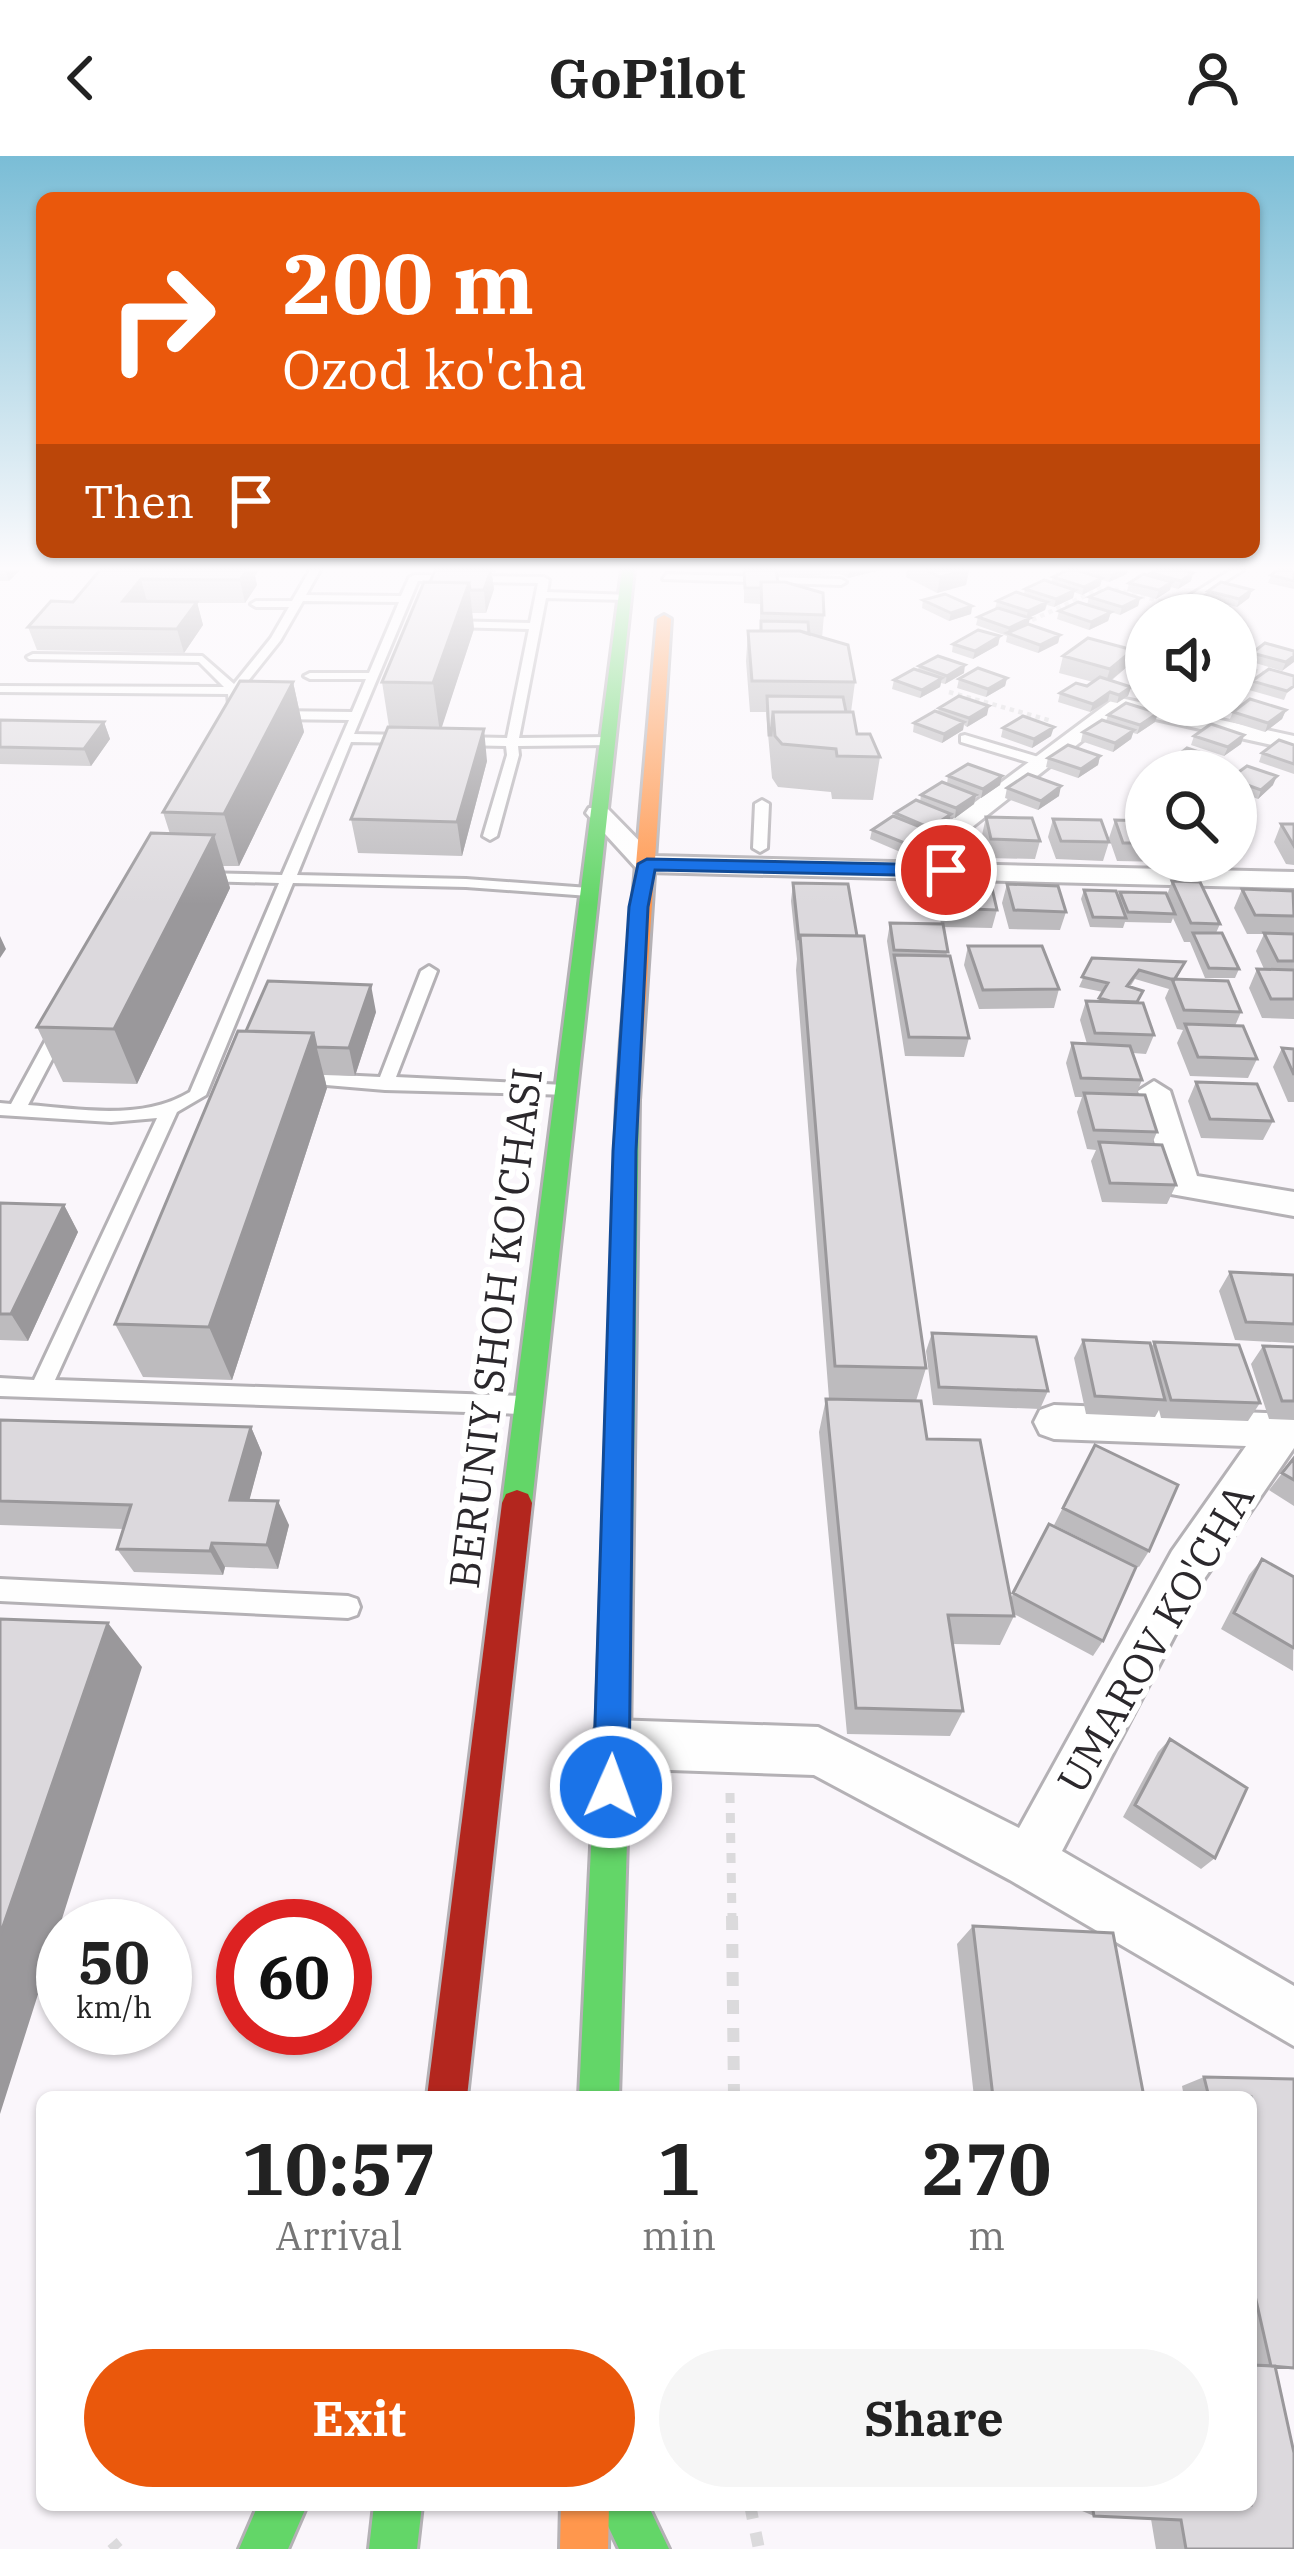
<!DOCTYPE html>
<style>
:root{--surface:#fff;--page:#f6f6f6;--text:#222;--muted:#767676;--accent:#ea580c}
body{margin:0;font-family:"IBM Plex Serif",serif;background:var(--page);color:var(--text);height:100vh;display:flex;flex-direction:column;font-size:45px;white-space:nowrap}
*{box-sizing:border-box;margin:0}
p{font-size:39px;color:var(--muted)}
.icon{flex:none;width:66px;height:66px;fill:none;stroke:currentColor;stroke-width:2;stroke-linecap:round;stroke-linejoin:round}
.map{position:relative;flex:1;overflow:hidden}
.drawer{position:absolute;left:36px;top:1935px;width:1221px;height:420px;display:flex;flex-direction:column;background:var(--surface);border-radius:18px;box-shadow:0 3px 9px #0004}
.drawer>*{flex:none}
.top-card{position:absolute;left:36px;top:36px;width:1224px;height:366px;border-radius:18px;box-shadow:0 3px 9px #0004;background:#ea580c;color:#fff;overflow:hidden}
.tools{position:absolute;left:1125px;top:438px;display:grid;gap:24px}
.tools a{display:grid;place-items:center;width:132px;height:132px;border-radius:50%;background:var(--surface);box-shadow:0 3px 9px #0004;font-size:60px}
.speed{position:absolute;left:36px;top:1743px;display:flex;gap:24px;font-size:60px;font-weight:700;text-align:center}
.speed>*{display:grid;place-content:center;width:156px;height:156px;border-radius:50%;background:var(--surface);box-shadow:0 3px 9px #0004;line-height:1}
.speed small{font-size:30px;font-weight:400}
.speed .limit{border:18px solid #d22;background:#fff;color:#111}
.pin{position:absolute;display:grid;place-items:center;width:102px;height:102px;color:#fff;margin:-51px;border:6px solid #fff;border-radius:50%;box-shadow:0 3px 12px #0007}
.me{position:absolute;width:132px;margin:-66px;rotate:2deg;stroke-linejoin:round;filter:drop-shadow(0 0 9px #0008)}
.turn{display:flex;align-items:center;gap:42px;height:252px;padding:0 48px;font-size:54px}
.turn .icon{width:156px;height:156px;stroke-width:2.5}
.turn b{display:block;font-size:84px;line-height:102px}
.then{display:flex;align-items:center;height:114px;padding:0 48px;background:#0003;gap:24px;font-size:45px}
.eta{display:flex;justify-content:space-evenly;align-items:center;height:204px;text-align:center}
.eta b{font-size:72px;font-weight:800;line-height:84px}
.button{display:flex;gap:24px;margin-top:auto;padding:24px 48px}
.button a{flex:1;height:138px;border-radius:72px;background:var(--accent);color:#fff;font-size:48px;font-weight:800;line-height:138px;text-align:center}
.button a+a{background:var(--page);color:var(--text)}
header{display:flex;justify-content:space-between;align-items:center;height:156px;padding:0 48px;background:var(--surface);font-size:54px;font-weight:800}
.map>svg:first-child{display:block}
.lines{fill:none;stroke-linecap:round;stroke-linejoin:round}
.lane-casing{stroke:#b4b1b5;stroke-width:6}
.street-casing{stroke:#b4b1b5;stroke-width:6}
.fast-casing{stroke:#b4b1b5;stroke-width:6}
.slow-casing{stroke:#b4b1b5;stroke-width:6}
.jam-casing{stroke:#b4b1b5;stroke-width:6}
.path-far2{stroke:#dbdadc;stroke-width:4.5;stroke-dasharray:4.5 4.5;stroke-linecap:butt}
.path-far1{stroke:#dbdadc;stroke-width:9;stroke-dasharray:10 10;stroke-linecap:butt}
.path{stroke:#dbdadc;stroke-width:12;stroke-dasharray:14 14;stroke-linecap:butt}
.lane{fill:#fefefe;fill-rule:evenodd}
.street{fill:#fefefe;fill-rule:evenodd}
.fast{fill:#63d668;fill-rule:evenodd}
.slow{fill:#ff974d;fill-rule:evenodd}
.jam{fill:#b3261e;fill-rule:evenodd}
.wall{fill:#bdbbbe}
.shaded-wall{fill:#9a989b}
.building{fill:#dcd9dd;stroke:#9a989b;stroke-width:3}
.route{fill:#1a73e8;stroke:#114b97;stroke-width:3}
.labels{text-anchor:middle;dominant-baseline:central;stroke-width:12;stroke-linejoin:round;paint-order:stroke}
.street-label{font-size:42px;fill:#2b282c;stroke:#fff}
</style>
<header><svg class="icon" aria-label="back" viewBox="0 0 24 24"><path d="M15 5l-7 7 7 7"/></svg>GoPilot<svg class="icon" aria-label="person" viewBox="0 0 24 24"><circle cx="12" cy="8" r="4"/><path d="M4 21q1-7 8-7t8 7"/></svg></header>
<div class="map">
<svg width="1294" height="2393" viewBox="0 0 1294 2393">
<rect width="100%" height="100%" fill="#faf6fb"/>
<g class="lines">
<g class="lane-casing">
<path id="lane" d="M310,414h10l-14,25 95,1 8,-18 5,-3 130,2 5,3 -2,12 83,3 -4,5 -80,-2 -27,140 90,-1 6,4 -6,4 -91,1 1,9 -22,81 -7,4 -7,-4 24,-81 -1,-9 -48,-1 -6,-4 6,-4 49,1 22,-109 -81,-2 -5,-3 5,-3 82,2 8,-40 -120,-2 -64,153 55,1 6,4 -6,4 -58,-1 -54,133 169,4 123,9 7,4 -7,4 -123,-9 -173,-4 -87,212 -29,17 -122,268 466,16 8,3 3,6 -3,6 -8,3 -521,-18v-18l34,2 123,-262 -46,4 -111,-7v-12l11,1 43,-79 8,-5 8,5 -42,80c53,4 114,16 162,-13l89,-209 -78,-2 -7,-4 7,-4 81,2 67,-155 -76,-1 -6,-4 6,-4 79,1 14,-33h-56l-6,-3 6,-3h59l30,-71 -96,-1 -23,40 -40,50 2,21 5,3 -6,4 -11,-4 -2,-21 -228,-2v-6l224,1 -25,-25 -170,-3 -2,-2 6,-3 169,2 32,28 37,-46 18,-31h-33l-5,-3 5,-3h36z
M1231,414h12l-53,33 -9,-2z
M667,418l174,5 5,3 -5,3 -178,-6z
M965,579l80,24 2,3 -6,4 -80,-24v-6z
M762,644l7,4 -2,44 -7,4 -7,-4 2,-44z
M429,810l8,5 -41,106 169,8 9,6 -3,4 -186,-5 -94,-8 -3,-4 9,-5 83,4 41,-106z
M0,1423l348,17 9,3 3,8 -3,8 -9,3 -348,-17z"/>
</g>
<g class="street-casing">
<path id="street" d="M1116,541l178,39v14l-174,-39 -167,131 5,22 336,8v16l-647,-16 -9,-2 -52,-57 3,-5h18l47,48 278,7 -5,-23 4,-5z
M1154,925l16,10 27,85 97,16v24l-123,-22 -33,-103z
M1054,1249l240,9v34l-90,131 -142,272 232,135v60l-284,-166 -196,-105 -201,-7 -17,-7 -8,-17 8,-17 17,-7 205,7 201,101 153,-277 74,-105 -192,-7 -14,-5 -6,-12 6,-12z"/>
</g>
<g class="fast-casing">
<path id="fast" d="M622,414h12l-102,933 -4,9 -11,4 -11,-4 -4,-9z
M628,937l11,7 -9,644 -11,353h-40l17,-353 21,-644z
M258,2349h49l-19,44h-49z
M374,2349h48l-5,44h-48z
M598,2349h50l21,44h-50z"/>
</g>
<g class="slow-casing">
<path id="slow" d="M664,459l7,4 -32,481 -11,7 -11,-7 4,-60 36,-421z
M561,2349h48l-1,44h-48z"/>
</g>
<g class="jam-casing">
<path id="jam" d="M517,1334l11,4 4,9 -65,594h-40l75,-594 4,-9z"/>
</g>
<path class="path-far2" d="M1032,464l73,-33 59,15
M1236,509l34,10
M949,536l103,29"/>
<path class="path-far1" d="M730,1637l2,126"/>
<path class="path" d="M732,1760l2,181
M750,2349l9,44
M112,2386l6,7"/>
<use href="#lane" class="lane"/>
<use href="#street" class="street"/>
<use href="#fast" class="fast"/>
<use href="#slow" class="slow"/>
<use href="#jam" class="jam"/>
</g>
<path class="wall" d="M0,414h20l-11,11h-9z
M100,414h159l-4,6 2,9 -12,18h-48l6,22 -19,28 -147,-3 -9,-23 45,-25z
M435,414h61v2h-4l2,17 -8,24h-14l2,16 -33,99 46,33 -25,95 -104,-3 -7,-34 38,-92 -7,-45z
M744,414h137l-33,8 -8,-4 -63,3 1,5 46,33 -2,23 33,44 -4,30 6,22 23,23 -7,43 -41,-1 -1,-7 -53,-5 -6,-9 -6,-66h-16l-4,-51 2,-30h12v-27l-16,-1z
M907,414h62l-3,15 -29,8 -31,-16z
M1079,414h49l-1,4 -18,8 -7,-2 -2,6 -18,9 -8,-3 -1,6 -19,9 -7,-2 -2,5 -16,8 -1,6 32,11 -2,8 -20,10 -32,-11 1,-6 -31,-11 2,-8 17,-8 2,-8 27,-7 1,-5 26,-6 2,-6z
M1294,414v19l-26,-6 3,-8z
M1151,417h42l-2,8 -13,8 -8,-2v3l-14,9 -29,-8 2,-8 21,-7z
M1252,434l-3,8 -12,9 -31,-8 2,-8z
M1089,441l51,1 -2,8 -18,9 -9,-3 -3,9 -19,9 -32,-11 2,-8 28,-6z
M923,444l49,6 -1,8 -22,7 -27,-13z
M1182,452l42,7h-44z
M1000,480l-2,9 -25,14 -21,-7 1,-8z
M1294,495l-12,20 -33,-10 3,-8z
M1063,500l65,10 -17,15 20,6 -3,9 -11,7 -9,-2 -18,11 -32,-10 2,-9 27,-7 6,-4 -34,-9z
M919,510l45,7 -19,11 -4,-1 -1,4 -20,11 -28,-9 2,-9 24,-10z
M1294,520l-10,24 -35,-10 3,-9z
M1007,522l-2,8 -19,11 -29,-9 2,-9z
M293,526l11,50 -65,134h-16l7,22 -93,196 -74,-2 -26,-55 133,-193 -7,-22z
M1164,549h33l-10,7z
M939,552l48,7 -20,12 -3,-2 -1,5 -21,13 -29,-11 1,-9 24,-11z
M1286,554l-4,9 -17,13 -36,-11 4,-9z
M1158,557l-3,9 -18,12 -4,-1 -2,6 -18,13 -32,-11 2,-9 23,-11 2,-6z
M0,564l104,2 6,17 -19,27 -91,-2z
M1003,572l48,8 -19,12 -31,-11z
M1244,579l-3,9 -17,12 -33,-11 3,-9z
M1294,589v29l-35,-12 3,-9z
M1100,600l-2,9 -20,13 -32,-11 2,-9z
M1217,602l-3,9 -5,4 -41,-1 3,-9z
M1236,618l37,11 -15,14 -22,-8z
M948,620h54l-2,9 -19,13 -5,-2 -2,8 -19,14 -5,-2 -1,7 -44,31 -35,-15 2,-9 22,-14 1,-3 25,-11 1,-7 26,-11z
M1007,632l52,8 -21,14 -33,-12z
M986,661l54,24 -5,18 -48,-1 -5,-23z
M1053,663l56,23 -6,19 -47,-2 -8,-22z
M1115,664l31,1v40l20,1 -49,-1 -8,-23z
M1281,668h13v41l-8,-1 -12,-22z
M1180,705h50l-1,3z
M1172,725l48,43 -4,9 23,36 -4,9h-30l-15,-36h-6l-11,-24 -2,5 -46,-1 -2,6 -33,-1 -9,-28 3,-9 34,8 2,-6 47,3z
M793,727l133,485 -10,33 11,38 84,159 38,-74 54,117 -10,15 -79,-42v2l-14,29 -47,-1 10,67 -13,25 -103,-2 -28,-302 7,-33h3l-33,-429 1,-11 -6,-58z
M941,727l56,27 -5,18 -49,-1 4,29 22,82 -5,19 -59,-1 -18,-115 3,-18 51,1 -4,-23z
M1007,728l59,28 -6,18 -51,-1 -7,-26z
M1242,733l52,3v127l-32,-1 -13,-30 8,-19h7l-8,-18 8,-17h-17l-13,-26z
M968,790l91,43 -5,19 -75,1 -15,-44z
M1092,802l89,13 -5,9 65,32 -6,14 22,33 -9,19 -58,-2 -13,-33 6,-13 -6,-1 -12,-31 4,-9 -34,-10 -5,8 24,48 -8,19 -13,-1 9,27 -6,15 21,37 -5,12 24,41 -9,19 -65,-2 -11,-41 5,-11 -9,-1 -10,-37 5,-15h-7l-9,-34 6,-20 15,1 -7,-24 6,-19h12l5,-9 -24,-5z
M376,856l-21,64 -31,-1 3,13 -95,292 -89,-3 -28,-53 131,-293z
M1282,892l12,1v53h-6l-15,-35z
M1196,926l77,39 -10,19 -62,-2 -13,-37z
M0,1047l64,2 14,27 -50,109 -28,-1z
M1230,1116l64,3v68l-59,-3 -16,-49z
M932,1177l116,58 -8,18 -107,-4 -7,-54z
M1083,1184l68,8 3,-6 106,61 -12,18 -87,-3 -2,-8 -4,7 -69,-3 -12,-56z
M1263,1190l31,1v73l-25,-1 -18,-55z
M0,1264l251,7 11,26 -13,47 40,25 -11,44 -53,-2 -2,8 -89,-3 -17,-23 7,-20 -124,-4z
M1095,1289l54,106 -10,16 -85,-42z
M1294,1302v48l-25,-16z
M1262,1403l32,18 -1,94 -72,-42 28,-54z
M1170,1583l45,119 -14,11 -78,-52 35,-65z
M973,1770l171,171h-170l-17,-153z
M1204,1921l90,2v289l-19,-1 19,83v99h-138l-5,-30 -57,-3 -26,-11h183v-408h-67l-2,-11z"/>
<path class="shaded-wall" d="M5,414h15l-11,11z
M245,414h14l-4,6 2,9 -12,18 -5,-23z
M491,414l3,19 -8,24 -2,-23z
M849,414h32l-33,8z
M969,414l-3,15 -29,8 3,-16z
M1120,414h8l-1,4 -18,8 2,-8z
M1193,417l-2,8 -13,8 3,-8z
M1102,422l-2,8 -18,9 2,-8z
M141,423l6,23 -24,-1z
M1172,426l-2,8 -14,9 3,-9z
M469,427l5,46 -34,104 -7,-50z
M1075,434l-2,8 -19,9 2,-8z
M1252,434l-3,8 -12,9 2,-8z
M1140,442l-2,8 -18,9 2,-8z
M197,446l6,23 -19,28 -7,-24z
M1047,446l-2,8 -19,9 2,-8z
M972,450l-1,8 -22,7 2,-8z
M1111,456l-3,9 -19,9 2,-8z
M1030,462l-2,8 -20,8 1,-6z
M1060,479l-2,8 -20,10 2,-8z
M1000,480l-2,9 -25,14 2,-8z
M1247,486l-3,8 -8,6v-6z
M1133,494l-5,16 -23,19 5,-16z
M1294,500v6l-12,9 4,-9z
M965,509l-1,8 -19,11 2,-8z
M942,522l-2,9 -20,11 2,-8z
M1007,522l-2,8 -19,11 2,-8z
M293,526l11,50 -65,134 -15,-52z
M1131,531l-3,9 -11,7 2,-8z
M1110,536l-2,9 -18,11 3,-8z
M989,550l-2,9 -20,12 2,-9z
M1286,554l-4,9 -17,13 3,-9z
M1158,557l-3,9 -18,12 3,-9z
M104,566l6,17 -19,27 -7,-17z
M964,566l-1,8 -21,13 2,-9z
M1054,571l-3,9 -19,12 2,-9z
M484,573l3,32 -25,95 -5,-34z
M1134,574l-3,9 -18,13 2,-9z
M1244,579l-3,9 -17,12 4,-9z
M1100,600l-2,9 -20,13 3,-9z
M1217,602l-3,9 -5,4h-8z
M1002,620l-2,9 -19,13 2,-9z
M1277,620l-4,9 -15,14 3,-9z
M1061,630l-2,10 -21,14 3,-9z
M976,639l-2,9 -19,14 1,-10z
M951,658l-2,9 -21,14 2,-9z
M928,674l-1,9 -22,15 2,-10z
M214,679l16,53 -93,196 -23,-55z
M0,780l6,13 -6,9z
M371,829l5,27 -21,64 -6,-28z
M313,877l14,55 -95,292 -23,-53z
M64,1049l14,27 -50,109 -17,-27z
M251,1271l11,26 -19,71 -13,-24z
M278,1345l11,24 -11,44 -11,-24z
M212,1387l13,24 -2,8 -13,-24z
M108,1467l34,44 -142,447v-179z"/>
<path class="building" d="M100,414h147l-7,10 -99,-1 -18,22 74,1 -20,27 -149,-2 23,-26 22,1z
M435,414h56l-7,20h-14l-1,-7 -39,-1z
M744,414h32l2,12h-17v6h-16z
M926,414h40l-26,7z
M1068,414h8l26,8 -18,9 -31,-10z
M1157,414h26l10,3 -12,8 -30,-8z
M1278,414h16v11l-23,-6z
M1143,418l29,8 -13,8 -30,-7z
M1044,424l31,10 -19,9 -31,-10z
M424,426l45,1 -36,100 -51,-1z
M761,426h24l38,11 1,22 -62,-2z
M1221,426l31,8 -13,9 -31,-8z
M1108,432l32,10 -18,9 -33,-10z
M1016,436l31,10 -19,9 -31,-10z
M945,438l27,12 -21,7 -28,-13z
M1196,443l31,8 -12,8 -33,-7z
M1078,446l33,10 -20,10 -32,-11z
M998,452l32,10 -21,10 -31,-11z
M761,465l47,1 1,12 -9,-3h-39z
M1028,468l32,11 -20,10 -33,-12z
M978,474l22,6 -25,15 -22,-7z
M748,475h52l48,14 7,37 -103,-1z
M1088,482l45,12 -23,19 -47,-13z
M1236,483l11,3 -11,8z
M1265,487l29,8v5l-8,6 -34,-9z
M938,500l27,9 -18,11 -28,-10z
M978,512l29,10 -19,11 -29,-10z
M914,513l28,9 -20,12 -28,-10z
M1269,513l25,7v10l-7,5 -35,-10z
M1100,521l31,10 -12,8 -9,-3 -17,12 -33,-11 16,-10 11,3z
M240,525l53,1 -69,132 -61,-2z
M767,540l76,1 3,15h-73l-2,23h-2z
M959,540l30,10 -20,12 -30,-10z
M1250,543l36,11 -18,13 -35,-11z
M1126,547l32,10 -18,12 -32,-10z
M935,555l29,11 -20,12 -30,-11z
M773,556h80l4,22h13l10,23 -43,-1 -1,-7 -54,-5 -7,-8z
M1023,560l31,11 -20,12 -31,-11z
M0,564l104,2 -20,27 -84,-2z
M1102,564l32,10 -19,13 -32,-11z
M1211,568l33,11 -16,12 -34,-11z
M388,571l96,2 -27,93 -106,-3z
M1279,584l15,5v19l-32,-11z
M1068,589l32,11 -19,13 -33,-11z
M1187,592l30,10 -16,13 -30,-10z
M968,608l34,12 -19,13 -35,-13z
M1247,610l30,10 -16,14 -25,-9v-7z
M1028,618l33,12 -20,15 -34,-13z
M942,626l34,13 -20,13 -35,-13z
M916,644l35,14 -21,14 -35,-15z
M893,660l35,14 -21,14 -35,-14z
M986,661l46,1 8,23 -49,-2z
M1053,663l48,1 8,22 -48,-1z
M1115,664l31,1v22h-23z
M1281,668h13v22z
M151,677l63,2 -100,194 -77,-2z
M1172,725l28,1 20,42 -29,-1z
M793,727l55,1 9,52 -57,-1 -1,5z
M941,727l50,1 6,26 -51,-2z
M1007,728l51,2 8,26 -52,-2z
M1242,733l51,2 1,25 -39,-1z
M1084,734l32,1 10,27 -33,-1z
M1120,736l46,1 9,21 -47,-2z
M890,767l53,1 5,28 -54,-2z
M1193,777h29l17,36 -30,-1z
M1264,777l30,1v27h-16z
M800,779l64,1 62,432 -91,-2z
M968,790h74l17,43 -76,1z
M894,799l56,1 19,82 -60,-1z
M1092,802l93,4 -11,18 -35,-10 -12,16 16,5 -6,11 -27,-1 -11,-3 9,-15 -26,-6z
M1257,813l37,1v29h-23z
M1172,823l56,2 13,31 -57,-2z
M268,825l103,4 -22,63 -33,-1 -3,-14 -67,-2z
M1086,845l57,2 11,32 -59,-2z
M1185,868l58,2 14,33 -59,-2z
M238,875l75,2 -104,294 -94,-3z
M1072,887l58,3 12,34 -61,-2z
M1282,892l12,1v26z
M1196,926l61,2 16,37 -63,-2z
M1084,937l61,2 12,37 -63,-2z
M1099,986l63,3 14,40 -66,-2z
M0,1047l64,2 -53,109h-11z
M1230,1116l64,3v49l-48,-2z
M932,1177l104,4 12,54 -109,-4z
M1083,1184l67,3 15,57 -70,-4z
M1154,1186l85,3 21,58 -89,-3z
M1263,1190l31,1v54h-12z
M826,1243l95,2 6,38 53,1 34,176 -66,-1 15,96 -107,-3z
M0,1264l251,7 -21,73 48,1 -11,44 -55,-2 -2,8 -93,-2 14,-44 -131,-4z
M1095,1289l83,40 -29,66 -86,-43z
M1294,1302v22l-12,-7z
M1049,1368l87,43 -33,74 -90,-48z
M1262,1403l32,18v71l-60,-35z
M0,1463l108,4 -108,312z
M1170,1583l77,49 -32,70 -80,-53z
M973,1770l140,7 31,164h-151z
M1204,1921l90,2v289l-23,-2 -20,-88v-181h-42z
M1251,2209l24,1 19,87v96h-108l-5,-29 -87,-4 -2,-11h159z"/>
<linearGradient id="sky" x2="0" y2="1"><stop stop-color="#7abdd6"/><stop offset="0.55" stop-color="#fdfbfd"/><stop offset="1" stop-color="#fdfbfd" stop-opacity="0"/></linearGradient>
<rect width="1294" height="749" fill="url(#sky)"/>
<path class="route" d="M647,703l299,6 9,5 -9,6 -291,-6 -7,37 -12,244 -7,636 -5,13 -13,5 -12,-5 -6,-13 20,-636 16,-244 9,-43z"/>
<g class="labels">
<g class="street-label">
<text transform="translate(495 1172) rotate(-83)">BERUNIY SHOH KO'CHASI</text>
<text transform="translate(1155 1482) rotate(-60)">UMAROV KO'CHA</text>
</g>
</g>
</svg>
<div class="tools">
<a><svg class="icon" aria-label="sound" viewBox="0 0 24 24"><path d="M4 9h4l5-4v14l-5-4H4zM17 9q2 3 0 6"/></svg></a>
<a><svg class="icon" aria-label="search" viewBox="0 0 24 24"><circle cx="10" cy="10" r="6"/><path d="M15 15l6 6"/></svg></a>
</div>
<div class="speed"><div>50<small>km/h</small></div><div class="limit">60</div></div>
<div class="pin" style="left:946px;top:714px;background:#d93025"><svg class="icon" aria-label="arrive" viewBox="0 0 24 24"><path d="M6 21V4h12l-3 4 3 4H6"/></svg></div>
<svg class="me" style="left:611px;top:1631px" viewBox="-20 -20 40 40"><circle r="17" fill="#1a73e8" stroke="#fff" stroke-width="3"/><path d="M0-11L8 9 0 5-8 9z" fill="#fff"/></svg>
<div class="top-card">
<div class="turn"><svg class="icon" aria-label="right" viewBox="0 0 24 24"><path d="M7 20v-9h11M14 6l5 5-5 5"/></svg><div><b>200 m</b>Ozod ko'cha</div></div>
<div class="then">Then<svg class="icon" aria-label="arrive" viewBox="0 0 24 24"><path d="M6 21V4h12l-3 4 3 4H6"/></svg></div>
</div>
<section class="drawer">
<div class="eta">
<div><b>10:57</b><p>Arrival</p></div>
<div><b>1</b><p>min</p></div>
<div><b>270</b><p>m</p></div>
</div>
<div class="button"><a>Exit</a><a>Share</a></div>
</section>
</div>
